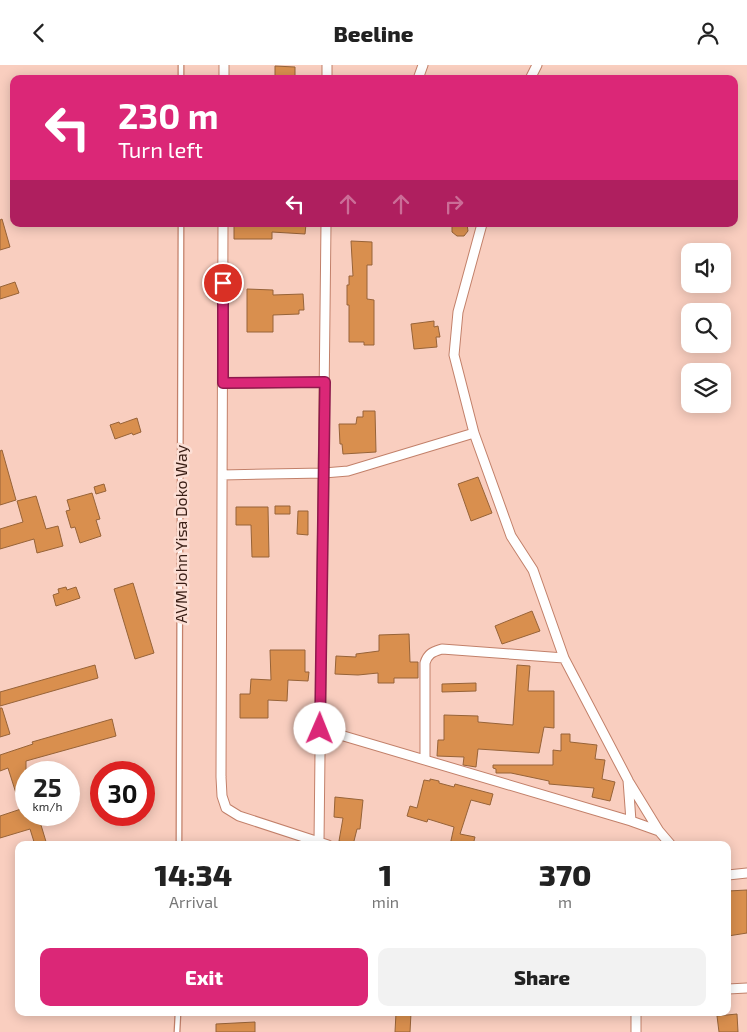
<!DOCTYPE html>
<style>
:root{--surface:#fff;--page:#f2f2f2;--text:#222;--muted:#767676;--accent:#db2777}
body{margin:0;font-family:"Exo 2",sans-serif;background:var(--page);color:var(--text);height:100vh;display:flex;flex-direction:column;font-size:19px;white-space:nowrap}
*{box-sizing:border-box;margin:0}
p{font-size:16px;color:var(--muted)}
.icon{flex:none;width:28px;height:28px;fill:none;stroke:currentColor;stroke-width:2;stroke-linecap:round;stroke-linejoin:round}
.map{position:relative;flex:1;overflow:hidden}
.panel{position:absolute;left:15px;top:776px;width:716px;height:175px;display:flex;flex-direction:column;background:var(--surface);border-radius:10px;box-shadow:0 2px 12px #0003}
.panel>*{flex:none}
.hud{position:absolute;left:10px;top:10px;width:728px;height:152px;border-radius:10px;box-shadow:0 2px 12px #0003;background:#db2777;color:#fff;overflow:hidden}
.buttons{position:absolute;left:681px;top:178px;display:grid;gap:10px}
.buttons a{display:grid;place-items:center;width:50px;height:50px;border-radius:10px;background:var(--surface);box-shadow:0 2px 12px #0003;font-size:25px}
.speed{position:absolute;left:15px;top:696px;display:flex;gap:10px;font-size:25px;font-weight:700;text-align:center}
.speed>*{display:grid;place-content:center;width:65px;height:65px;border-radius:50%;background:var(--surface);box-shadow:0 2px 12px #0003;line-height:1}
.speed small{font-size:12px;font-weight:400}
.speed .limit{border:8px solid #d22;background:#fff;color:#111}
.pin{position:absolute;display:grid;place-items:center;width:42px;height:42px;color:#fff;margin:-21px;border:2px solid #fff;border-radius:50%;box-shadow:0 1px 5px #0007}
.me{position:absolute;width:55px;margin:-28px;rotate:1deg;stroke-linejoin:round;filter:drop-shadow(0 0 4px #0008)}
.turn{display:flex;align-items:center;gap:18px;height:105px;padding:0 25px;font-size:22px}
.turn .icon{width:65px;height:65px;stroke-width:2.5}
.turn b{display:block;font-size:35px;line-height:42px}
.lanes{display:flex;align-items:center;height:48px;padding:0 25px;background:#0003;justify-content:center;gap:25px;direction:ltr}
.lanes .off{opacity:.35}
.eta{display:flex;justify-content:space-evenly;align-items:center;height:85px;text-align:center}
.eta b{font-size:30px;font-weight:800;line-height:35px}
.button{display:flex;gap:10px;margin-top:auto;padding:10px 25px}
.button a{flex:1;height:58px;border-radius:10px;background:var(--accent);color:#fff;font-size:20px;font-weight:800;line-height:58px;text-align:center}
.button a+a{background:var(--page);color:var(--text)}
header{display:flex;justify-content:space-between;align-items:center;height:65px;padding:0 25px;background:var(--surface);font-size:22px;font-weight:800}
.map>svg:first-child{display:block}
.building{fill:#d98f4e;stroke:#976338}
.lines{fill:none;stroke-linecap:round;stroke-linejoin:round}
.lane-casing{stroke:#c2806a;stroke-width:7}
.street-casing{stroke:#c2806a;stroke-width:11}
.lane{stroke:#fff;stroke-width:4.5}
.street{stroke:#fff;stroke-width:9}
.route-casing{stroke:#8e194d;stroke-width:12}
.route{stroke:#db2777;stroke-width:9}
.labels{text-anchor:middle;dominant-baseline:central;stroke-width:5;stroke-linejoin:round;paint-order:stroke}
.street-label{font-size:16px;fill:#391e15;stroke:#fcdfd5}
</style>
<header><svg class="icon" aria-label="back" viewBox="0 0 24 24"><path d="M15 5l-7 7 7 7"/></svg>Beeline<svg class="icon" aria-label="person" viewBox="0 0 24 24"><circle cx="12" cy="8" r="4"/><path d="M4 21q1-7 8-7t8 7"/></svg></header>
<div class="map">
<svg width="747" height="967" viewBox="0 0 747 967">
<rect width="100%" height="100%" fill="#f9cebf"/>
<path class="building" d="M275,1l20,1v12h-20z
M2,154l8,28 -10,3v-30z
M234,159h72l-1,10 -33,-2v7h-38z
M452,159h15l1,7 -4,5h-7l-5,-4z
M351,176l21,1v23h-5v34l7,1v45h-10v-3h-15v-37h-2v-20h2v-9h4z
M15,217l4,11 -19,6v-12z
M247,224l26,1v5l30,-1 1,16h-5v4l-26,1v17h-26z
M434,256v6l4,-1 2,11h-4l1,10 -23,2 -3,-25z
M363,346h12l1,41 -33,2 -1,-10h-2l-1,-20h17l1,-7h6z
M137,353l4,14 -8,3 -1,-2 -17,6 -5,-14 9,-3 1,2z
M2,385l14,50 -16,5v-54z
M478,412l14,36 -21,8 -13,-37z
M104,419l2,7 -10,3 -2,-7z
M92,428l8,26 -4,1 5,16 -21,7 -5,-16 -4,1 -5,-17 4,-1 -3,-10z
M36,431l10,33 12,-3 5,20 -26,7 -3,-14 -34,10v-20l23,-7 -6,-21z
M275,441h15v8h-15z
M236,442h32l1,50h-17l-1,-32h-15z
M298,446h10v24l-11,-1z
M133,518l21,70 -19,6 -21,-70z
M66,522l1,3 9,-3 4,11 -24,8 -3,-11 6,-2 -1,-4z
M532,546l8,20 -38,13 -7,-18z
M409,569l1,28h8v16h-24v5h-16v-10l-20,2 -23,-1 1,-18 20,1v-3l23,-3v-16z
M270,585h35v22h4l-1,9 -20,-1 -1,21 -19,-1v18h-28v-24h10l1,-15 20,1z
M95,600l3,13 -98,28v-14z
M517,600l13,1 -2,25h26v37l-10,-1 -5,26 -61,-4 -2,18 -13,-2 1,-8 -27,-1 1,-16h6v-25l34,1v6l35,3z
M476,618v8l-34,1v-8z
M0,643h2l8,26 -10,3z
M112,654l4,17 -90,25v54h12l9,30h-12l-5,-16 -30,9v-22l21,-7 -13,-41 -8,3v-16l33,-11 -1,-2z
M561,669h9v8l27,3 -2,14 10,1 -3,19 13,3 -5,19 -18,-4 2,-9 -45,-4v-3l-38,-8h-15v-4l-3,-1v-3h60v-15l8,1z
M430,714l9,2v2l15,4 1,-3 38,10 -3,11 -19,-5 -11,34 15,3 -2,8h-23l4,-18 -26,-8 -1,3 -20,-6 3,-10 7,2 7,-28 6,1z
M335,732l28,3 -3,29h-3l-4,16 -14,-4 4,-23 -9,-1z
M747,825v43l-19,3v-45z
M396,948h15l-1,19h-15z
M737,949l1,18h-19l-2,-16z
M255,957v10h-39v-8z"/>
<g class="lines">
<g class="lane-casing">
<path id="lane" d="M181,14v-14
M179,780l2,-621
M177,967l1,-19"/>
</g>
<g class="street-casing">
<path id="street" d="M224,14v-14
M327,14v-14
M418,14l5,-14
M530,14l7,-14
M223,159l-2,553 1,19 4,12 13,8 89,29
M482,159l-24,88 -4,43 20,78 37,103 22,34 31,88 64,122 3,41 28,10 12,14
M223,318l102,-1
M222,410l102,-2 24,-2 126,-38
M320,664l311,92
M425,695v-97c3,-10 8,-11 17,-14l122,9
M629,717l30,49
M319,777l7,-618
M728,810l19,-2
M728,924l19,-1
M636,948v19"/>
</g>
<use href="#lane" class="lane"/>
<use href="#street" class="street"/>
</g>
<g class="lines">
<g class="route-casing">
<path id="route" d="M223,218v100l102,-1 -5,347"/>
</g>
<use href="#route" class="route"/>
</g>
<g class="labels">
<g class="street-label">
<text transform="translate(180 469) rotate(-90)">AVM John Yisa Doko Way</text>
</g>
</g>
</svg>
<div class="buttons">
<a><svg class="icon" aria-label="sound" viewBox="0 0 24 24"><path d="M4 9h4l5-4v14l-5-4H4zM17 9q2 3 0 6"/></svg></a>
<a><svg class="icon" aria-label="search" viewBox="0 0 24 24"><circle cx="10" cy="10" r="6"/><path d="M15 15l6 6"/></svg></a>
<a><svg class="icon" aria-label="layers" viewBox="0 0 24 24"><path d="M12 4l9 5-9 5-9-5zM3 14l9 5 9-5"/></svg></a>
</div>
<div class="speed"><div>25<small>km/h</small></div><div class="limit">30</div></div>
<div class="pin" style="left:223px;top:218px;background:#d93025"><svg class="icon" aria-label="arrive" viewBox="0 0 24 24"><path d="M6 21V4h12l-3 4 3 4H6"/></svg></div>
<svg class="me" style="left:320px;top:664px" viewBox="-20 -20 40 40"><circle r="19" fill="#fff"/><path d="M0-13L10 11 0 6-10 11z" fill="#db2777"/></svg>
<div class="hud">
<div class="turn"><svg class="icon" aria-label="left" viewBox="0 0 24 24"><path d="M17 20v-9H6M10 6l-5 5 5 5"/></svg><div><b>230 m</b>Turn left</div></div>
<div class="lanes"><svg class="icon" aria-label="left" viewBox="0 0 24 24"><path d="M17 20v-9H6M10 6l-5 5 5 5"/></svg><svg class="icon off" aria-label="ahead" viewBox="0 0 24 24"><path d="M12 20V5M6 11l6-6 6 6"/></svg><svg class="icon off" aria-label="ahead" viewBox="0 0 24 24"><path d="M12 20V5M6 11l6-6 6 6"/></svg><svg class="icon off" aria-label="right" viewBox="0 0 24 24"><path d="M7 20v-9h11M14 6l5 5-5 5"/></svg></div>
</div>
<section class="panel">
<div class="eta">
<div><b>14:34</b><p>Arrival</p></div>
<div><b>1</b><p>min</p></div>
<div><b>370</b><p>m</p></div>
</div>
<div class="button"><a>Exit</a><a>Share</a></div>
</section>
</div>
